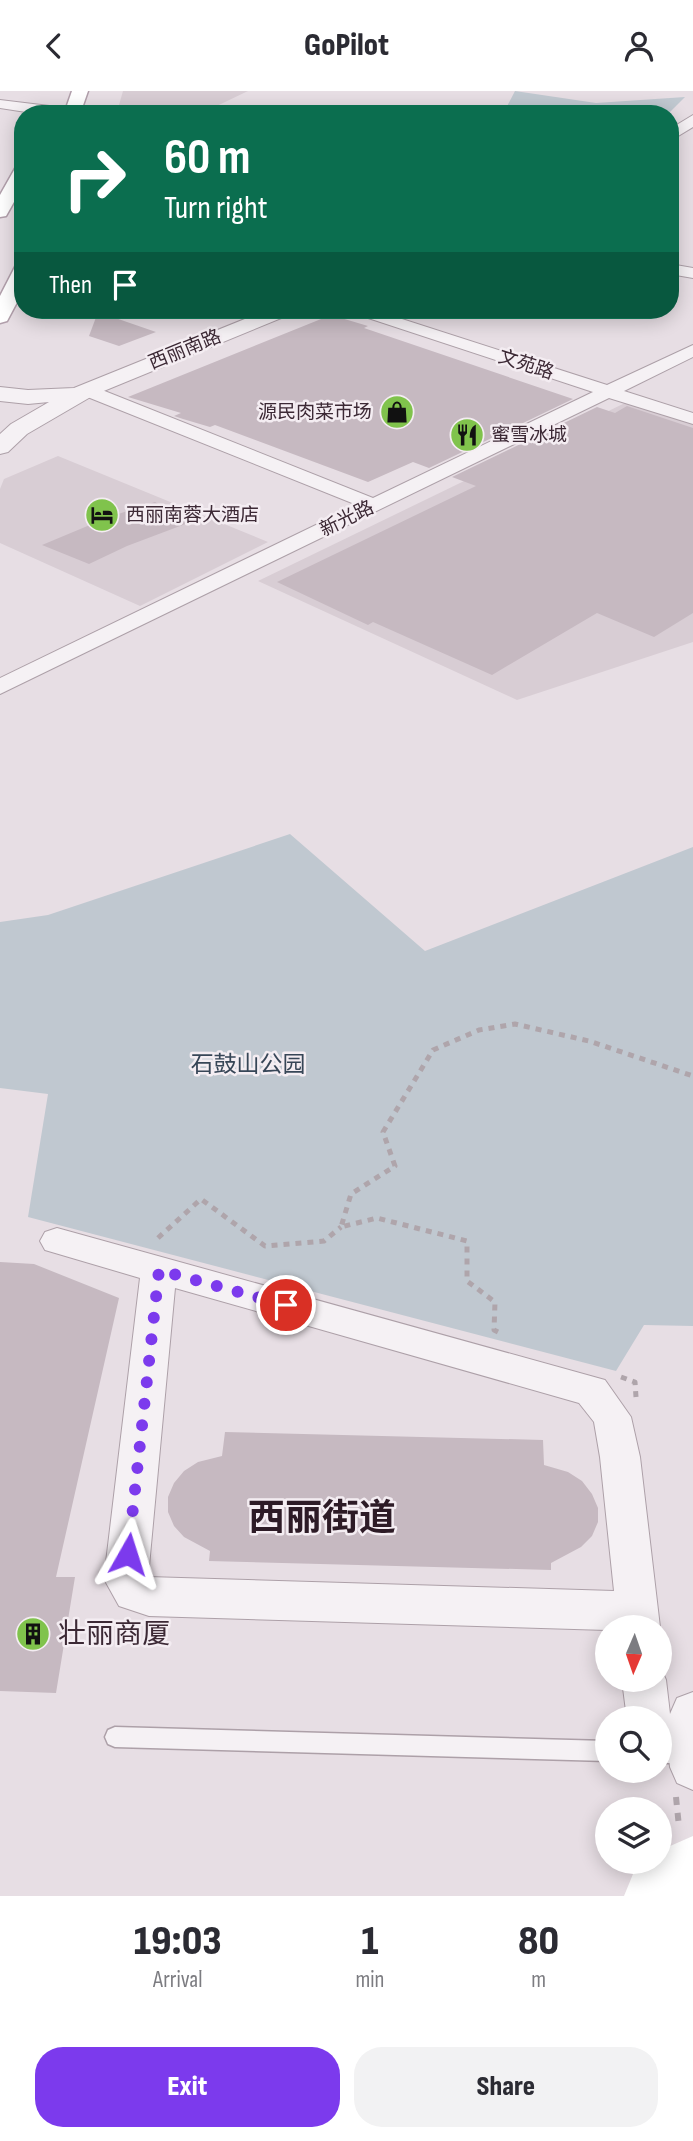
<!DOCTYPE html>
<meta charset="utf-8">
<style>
:root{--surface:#fff;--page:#f2f2f3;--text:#2b2b33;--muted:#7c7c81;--accent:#7c3aed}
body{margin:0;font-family:"Sofia Sans Condensed","Noto Sans SC",sans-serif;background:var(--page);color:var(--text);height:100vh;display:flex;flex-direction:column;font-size:26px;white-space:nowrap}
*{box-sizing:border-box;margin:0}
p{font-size:23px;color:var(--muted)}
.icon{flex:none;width:38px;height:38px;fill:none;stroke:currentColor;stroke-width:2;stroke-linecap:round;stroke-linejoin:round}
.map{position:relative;height:1805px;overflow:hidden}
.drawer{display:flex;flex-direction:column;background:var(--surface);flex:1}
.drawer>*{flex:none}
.top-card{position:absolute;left:14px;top:14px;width:665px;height:214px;border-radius:28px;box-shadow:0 4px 18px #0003;background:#0b6e4f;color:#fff;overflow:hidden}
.needle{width:46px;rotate:182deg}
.buttons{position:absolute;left:595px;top:1524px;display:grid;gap:14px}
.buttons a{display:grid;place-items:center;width:77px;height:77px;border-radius:50%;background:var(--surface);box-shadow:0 4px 18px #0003;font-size:35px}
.pin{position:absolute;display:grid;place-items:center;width:60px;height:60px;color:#fff;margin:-30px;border:4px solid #fff;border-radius:50%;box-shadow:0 2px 7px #0007}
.me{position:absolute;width:77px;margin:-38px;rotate:6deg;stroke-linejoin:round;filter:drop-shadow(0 0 5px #0008)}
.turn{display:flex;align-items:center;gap:24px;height:147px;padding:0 35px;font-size:32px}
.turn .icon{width:91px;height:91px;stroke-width:2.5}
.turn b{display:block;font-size:49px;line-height:60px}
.then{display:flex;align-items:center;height:66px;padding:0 35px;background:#0003;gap:14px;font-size:26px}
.eta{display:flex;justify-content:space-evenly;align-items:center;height:119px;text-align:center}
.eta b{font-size:42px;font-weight:800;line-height:49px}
.button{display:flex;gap:14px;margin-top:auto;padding:14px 35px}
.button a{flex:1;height:80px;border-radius:28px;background:var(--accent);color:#fff;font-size:28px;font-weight:800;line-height:80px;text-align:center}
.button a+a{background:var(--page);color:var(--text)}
header{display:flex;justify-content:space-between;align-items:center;height:91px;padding:0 35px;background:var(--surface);font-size:32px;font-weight:800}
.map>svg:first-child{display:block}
.built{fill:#d8cdd4}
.green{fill:#c0c8d0}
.building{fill:#c6b9c1}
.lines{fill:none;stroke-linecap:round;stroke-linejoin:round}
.service-casing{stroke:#ada0a8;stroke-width:3}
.minor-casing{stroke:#ada0a8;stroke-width:2}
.tertiary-casing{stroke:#ada0a8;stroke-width:2}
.primary-casing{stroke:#b19fab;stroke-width:3}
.path-far1{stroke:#afa5ab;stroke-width:5;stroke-dasharray:6 6;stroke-linecap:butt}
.path{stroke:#afa5ab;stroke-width:6;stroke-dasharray:8 8;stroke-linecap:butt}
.service{fill:#f5f1f4;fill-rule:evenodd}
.minor{fill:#f5f1f4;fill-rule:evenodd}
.tertiary{fill:#f5f1f4;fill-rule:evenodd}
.secondary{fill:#fff;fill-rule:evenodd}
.primary{fill:#fff;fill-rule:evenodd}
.route{stroke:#7c3aed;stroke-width:12;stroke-dasharray:0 21.6}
.labels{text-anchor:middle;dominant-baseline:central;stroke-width:5;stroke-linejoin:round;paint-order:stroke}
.far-street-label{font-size:19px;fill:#3c2935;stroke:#f4edf2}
.far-poi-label{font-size:19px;fill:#3c2935;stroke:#f4edf2;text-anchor:start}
.park-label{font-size:23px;fill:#374657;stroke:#f4edf2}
.near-poi-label{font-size:28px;fill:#3c2935;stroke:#f4edf2;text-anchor:start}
.near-district-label{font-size:37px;font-weight:bold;fill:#2d1b26;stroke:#f4edf2}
</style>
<header><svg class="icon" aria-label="back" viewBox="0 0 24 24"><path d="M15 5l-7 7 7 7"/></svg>GoPilot<svg class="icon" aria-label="person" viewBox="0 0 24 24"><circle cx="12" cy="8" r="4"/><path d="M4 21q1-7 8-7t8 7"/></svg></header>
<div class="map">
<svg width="693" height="1805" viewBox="0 0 693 1805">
<rect width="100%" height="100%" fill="#e7dee4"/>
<path class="built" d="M123,0h125l-48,23h-40l-41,-9z
M627,311l66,22v218l-176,58 -259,-119z
M58,365l210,86 -128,64 -140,-63v-54l4,-10z"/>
<path class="green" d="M515,0l81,12 89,-6 -17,17h-165z
M290,743l135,117 268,-104v479l-49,-1 -28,46 -588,-154 20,-123 -48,-6v-166l48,-7z"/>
<path class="building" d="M98,221l58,20 -37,14 -30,-10z
M331,224l37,11 -4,2 209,71 -144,69 -16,-6 -45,20 -153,-57 -5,2 -27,-8 -9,-3 7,-3 -53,-16z
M627,315l66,22v185l-39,24 -57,-24 -105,62 -119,-53 -5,3 -91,-43 199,-96 -24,-9 145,-70 18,6z
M155,411l33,21 -61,23 -38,18 -47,-19 67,-28z
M0,1171l34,2 85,34 -63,279h19l-19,116 -56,-2z
M225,1341l318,8 1,25 24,7 14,9 10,13 6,14v14l-6,14 -11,11 -30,16v7l-342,-9 1,-10 -26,-14 -10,-11 -6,-14v-15l6,-14 10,-12 14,-9 24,-6z"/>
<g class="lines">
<g class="service-casing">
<path id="service" d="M115,1636l492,14v20l-492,-14 -7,-3 -3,-7 3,-7z
M660,1652h33v20h-33z"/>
</g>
<g class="minor-casing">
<path id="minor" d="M670,173l23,4v10l-23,-4z
M351,219h23l233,75 86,-40v12l-69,34 69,22v11l-84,-26 -609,296v-16l357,-173 -277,-111 -3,-4 3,-4h12l281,112 220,-106 -240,-79z
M57,1137l548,152 26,37 9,40 20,170v1l-53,-1v3l-458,-14 -30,-10 -15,-27 36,-301 -95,-28 -5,-9 5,-9zM175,1197l404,115 15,19 6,35 14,134 -466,-14z
M660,1575l6,14 4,34 7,-16 16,-6v98l-16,-7 -7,-16 -4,-36 -6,5v-17h-33l-5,-39h38z"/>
</g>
<g class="tertiary-casing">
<path id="tertiary" d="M0,9l74,9 7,5h-42l-39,-6z
M693,24v12l-23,14v-12z
M267,219h27l-3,4 -197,81 -67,39 -19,18 -8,2v-20l11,-10 38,-22 -21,2 -28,-3v-14l28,3 46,-2z"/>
</g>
<g class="primary-casing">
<path id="primary" d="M72,0h16l-8,23h-16z
M23,73v22l-17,30 -6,1v-22l17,-30z
M23,172v28l-16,30 -7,2v-27l16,-31z"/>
</g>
<path class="path-far1" d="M158,1147l43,-39 64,47 59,-5 17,-14
M498,1241l-4,-2 1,-28 -28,-21v-40l-90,-23 -36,9 10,-33 44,-28 -12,-34 50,-82 46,-20 36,-6 74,17 104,35
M621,1286l14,5 1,15"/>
<path class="path" d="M676,1706l3,30"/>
<use href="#service" class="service"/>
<use href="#minor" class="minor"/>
<use href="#tertiary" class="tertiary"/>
<path class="secondary" d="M693,1745v60h-69l9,-22 15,-12h12l1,-12z"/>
<use href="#primary" class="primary"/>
</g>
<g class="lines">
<path class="route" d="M128,1463l31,-284 127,35"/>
</g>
<defs>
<g id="shop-disc" transform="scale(1.75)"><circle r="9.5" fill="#80c34c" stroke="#f4edf2"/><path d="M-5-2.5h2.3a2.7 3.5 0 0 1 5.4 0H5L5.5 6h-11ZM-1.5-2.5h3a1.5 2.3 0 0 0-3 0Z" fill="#111"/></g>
<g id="restaurant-disc" transform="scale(1.75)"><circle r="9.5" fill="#80c34c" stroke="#f4edf2"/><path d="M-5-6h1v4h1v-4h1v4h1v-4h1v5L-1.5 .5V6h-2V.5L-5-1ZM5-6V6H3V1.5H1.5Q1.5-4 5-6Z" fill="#111"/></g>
<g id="hotel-disc" transform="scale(1.75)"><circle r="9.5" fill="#80c34c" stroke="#f4edf2"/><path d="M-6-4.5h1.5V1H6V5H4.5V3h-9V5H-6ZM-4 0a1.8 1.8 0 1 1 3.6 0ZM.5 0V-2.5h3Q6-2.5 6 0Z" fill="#111"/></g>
<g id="building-disc" transform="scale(1.75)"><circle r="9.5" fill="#80c34c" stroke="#f4edf2"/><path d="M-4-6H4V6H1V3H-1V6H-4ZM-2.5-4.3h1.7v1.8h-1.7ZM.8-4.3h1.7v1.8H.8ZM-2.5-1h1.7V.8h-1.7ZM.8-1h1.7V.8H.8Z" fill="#111"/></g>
</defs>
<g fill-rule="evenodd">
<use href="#shop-disc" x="397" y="321"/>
<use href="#restaurant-disc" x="467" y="344"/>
<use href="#hotel-disc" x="102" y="424"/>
<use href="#building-disc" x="33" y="1543"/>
</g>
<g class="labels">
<g class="far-street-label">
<text transform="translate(185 259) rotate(-22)">西丽南路</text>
<text transform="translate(526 274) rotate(18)">文苑路</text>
<text transform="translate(347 428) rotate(-26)">新光路</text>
</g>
<g class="far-poi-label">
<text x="372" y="321" text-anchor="end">源民肉菜市场</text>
<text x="491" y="344">蜜雪冰城</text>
<text x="126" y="424">西丽南蓉大酒店</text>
</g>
<g class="park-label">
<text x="248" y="974">石鼓山公园</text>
</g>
<g class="near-poi-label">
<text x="58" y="1543">壮丽商厦</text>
</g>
<g class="near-district-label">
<text x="322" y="1428">西丽街道</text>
</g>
</g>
</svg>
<div class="buttons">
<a><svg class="needle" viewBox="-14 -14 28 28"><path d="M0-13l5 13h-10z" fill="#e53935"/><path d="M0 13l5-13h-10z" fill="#7c7c81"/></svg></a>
<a><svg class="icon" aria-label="search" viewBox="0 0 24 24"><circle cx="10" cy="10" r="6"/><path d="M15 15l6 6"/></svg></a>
<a><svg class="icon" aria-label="layers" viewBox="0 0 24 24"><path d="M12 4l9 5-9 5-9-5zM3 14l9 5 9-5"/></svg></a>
</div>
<div class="pin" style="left:286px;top:1214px;background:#d93025"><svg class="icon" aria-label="arrive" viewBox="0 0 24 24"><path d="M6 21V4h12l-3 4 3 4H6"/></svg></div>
<svg class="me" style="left:128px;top:1463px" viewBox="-20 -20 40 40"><path d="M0-17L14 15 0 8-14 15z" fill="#7c3aed" stroke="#fff" stroke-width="4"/></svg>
<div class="top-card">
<div class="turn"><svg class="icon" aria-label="right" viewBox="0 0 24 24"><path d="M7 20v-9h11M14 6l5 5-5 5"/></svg><div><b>60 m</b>Turn right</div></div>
<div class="then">Then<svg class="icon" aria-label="arrive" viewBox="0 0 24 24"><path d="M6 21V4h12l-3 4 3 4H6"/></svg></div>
</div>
</div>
<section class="drawer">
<div class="eta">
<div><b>19:03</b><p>Arrival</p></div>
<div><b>1</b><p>min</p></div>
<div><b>80</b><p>m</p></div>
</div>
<div class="button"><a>Exit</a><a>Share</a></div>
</section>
